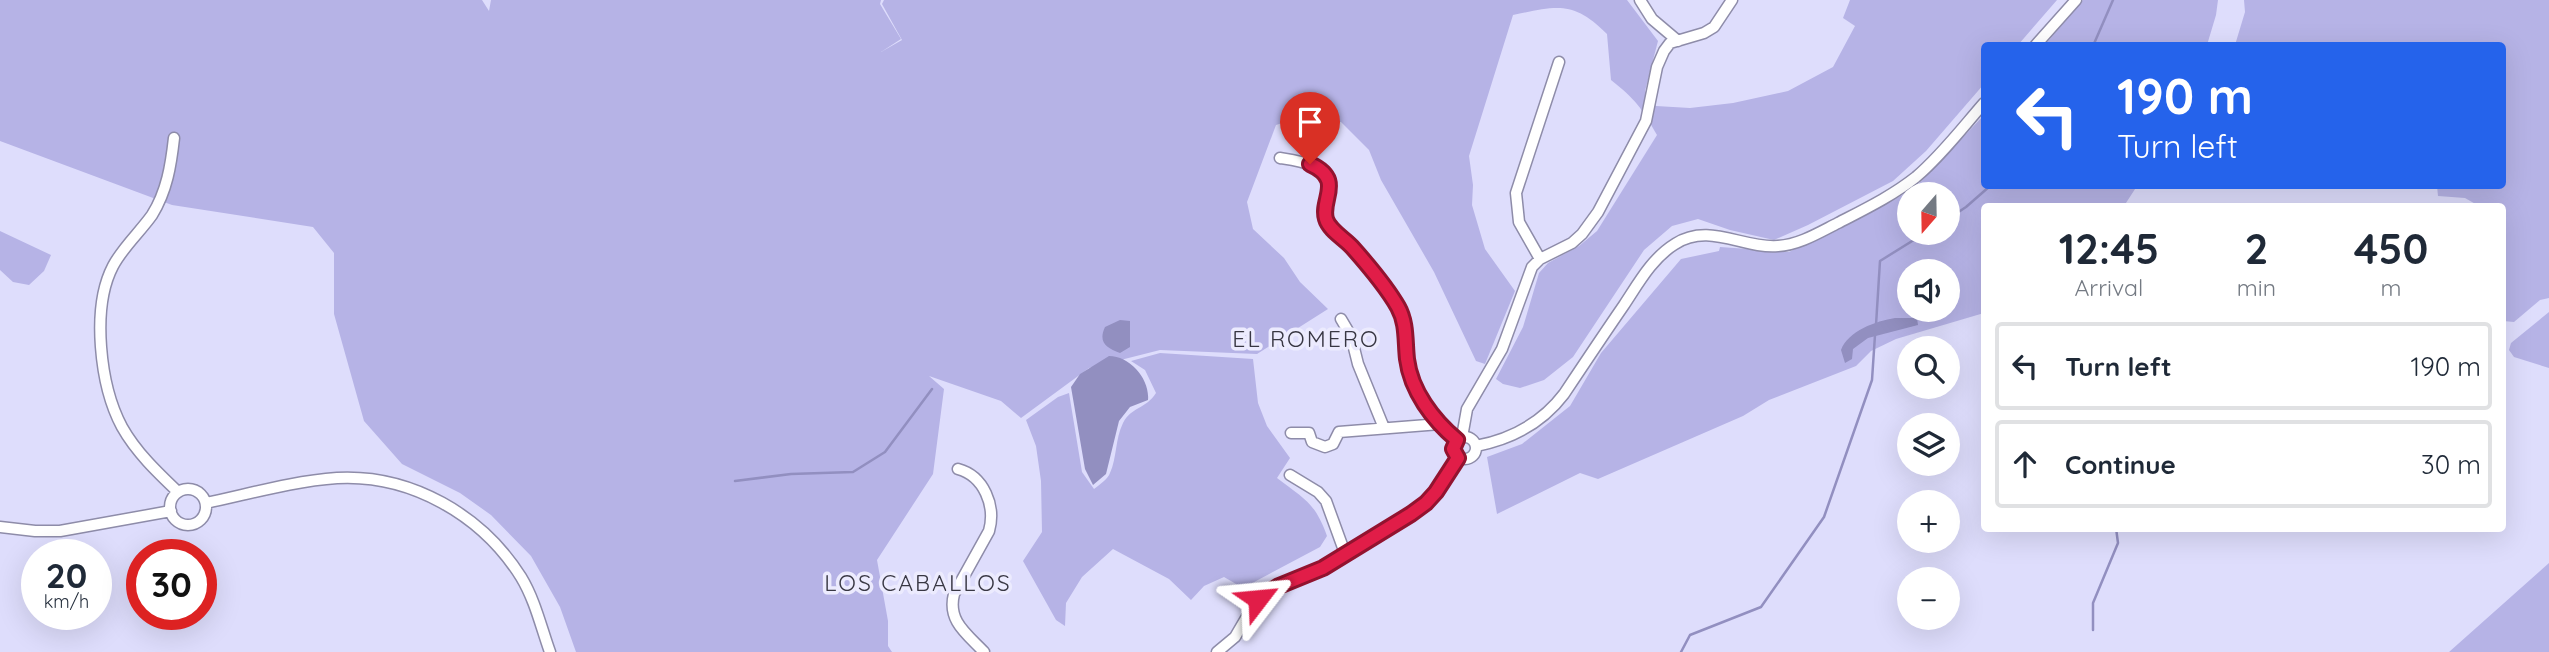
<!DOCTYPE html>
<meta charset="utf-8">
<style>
:root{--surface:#fff;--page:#f6f6f7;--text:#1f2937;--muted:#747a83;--line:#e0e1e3}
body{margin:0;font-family:Quicksand,sans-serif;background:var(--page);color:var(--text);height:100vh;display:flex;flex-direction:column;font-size:26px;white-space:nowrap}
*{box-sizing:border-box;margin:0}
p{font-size:23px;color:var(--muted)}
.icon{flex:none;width:38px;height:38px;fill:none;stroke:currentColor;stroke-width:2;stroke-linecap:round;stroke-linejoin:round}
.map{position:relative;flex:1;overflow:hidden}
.details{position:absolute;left:1981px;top:203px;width:525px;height:329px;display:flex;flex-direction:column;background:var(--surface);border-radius:7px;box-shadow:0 7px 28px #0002}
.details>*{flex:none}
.top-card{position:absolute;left:1981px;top:42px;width:525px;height:147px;border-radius:7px;box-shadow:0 7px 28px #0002;background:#2563eb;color:#fff;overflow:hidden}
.needle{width:46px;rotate:200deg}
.tools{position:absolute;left:1897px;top:182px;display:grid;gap:14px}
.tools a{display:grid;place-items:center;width:63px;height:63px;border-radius:50%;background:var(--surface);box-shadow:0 7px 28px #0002;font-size:35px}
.speed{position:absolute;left:21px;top:539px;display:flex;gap:14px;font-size:35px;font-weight:700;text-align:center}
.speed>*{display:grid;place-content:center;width:91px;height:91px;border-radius:50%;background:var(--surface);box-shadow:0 7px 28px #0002;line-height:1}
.speed small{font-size:18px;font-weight:400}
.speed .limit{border:10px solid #d22;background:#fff;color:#111}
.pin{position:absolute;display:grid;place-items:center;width:60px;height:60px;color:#fff;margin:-72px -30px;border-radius:50% 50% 50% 0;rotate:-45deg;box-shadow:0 0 7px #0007}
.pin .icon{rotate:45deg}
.me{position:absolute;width:77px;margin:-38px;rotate:61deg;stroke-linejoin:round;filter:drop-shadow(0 0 5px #0008)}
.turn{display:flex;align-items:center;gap:24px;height:147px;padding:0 21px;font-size:32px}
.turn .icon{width:91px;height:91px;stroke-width:2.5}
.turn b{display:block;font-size:49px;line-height:60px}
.eta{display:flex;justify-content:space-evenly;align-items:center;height:119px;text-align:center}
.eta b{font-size:42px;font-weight:800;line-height:49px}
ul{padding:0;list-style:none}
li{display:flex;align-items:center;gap:21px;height:88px;margin:0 14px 10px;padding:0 7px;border:4px solid var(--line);border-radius:7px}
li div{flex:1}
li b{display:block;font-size:26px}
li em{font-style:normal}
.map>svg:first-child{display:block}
.green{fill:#b6b3e6;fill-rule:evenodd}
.water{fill:#928fc0}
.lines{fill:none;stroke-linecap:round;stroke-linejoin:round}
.stream{stroke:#928fc0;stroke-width:2.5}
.minor-casing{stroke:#8e8ca9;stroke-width:13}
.minor{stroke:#fff;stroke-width:10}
.route-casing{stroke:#92132f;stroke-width:18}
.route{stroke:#e11d48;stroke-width:12}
.labels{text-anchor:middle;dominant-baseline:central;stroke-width:7;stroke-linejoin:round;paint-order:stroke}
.neighbourhood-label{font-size:23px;letter-spacing:2px;fill:#383743;stroke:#ecebfe}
</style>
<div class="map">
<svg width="2549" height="652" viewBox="0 0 2549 652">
<rect width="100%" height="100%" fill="#deddfc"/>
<path class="green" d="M0,0h482l7,11 2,-11h390l-1,4 21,35 -20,13 21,-12 -20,-36 2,-4h743l31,41 -13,50 11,15 34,2 43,-5 55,-12 45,-24 22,-41 -12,-8 7,-18h207l-39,45 -34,1v38l-58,67 -33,30 -85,44 -34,15 -44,-10 -32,-11 -26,7 -28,24 -71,107 -29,23 -24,8 -17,-4 -7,-5 27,-52 16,-54 9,-10 31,-17 18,-15 60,-96c-15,-27 -22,-36 -46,-55l-4,-46c-34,-34 -50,-28 -94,-19l-44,141 4,29 -1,20 13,44 30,42 -30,73 -9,-3 -42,-89 -53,-92 -12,-30 -28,-28 -49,-2 -16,5 -29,77 6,27 31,29 16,24 28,27 -71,45 -97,-4 -71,18 -68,50 -20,-17 -72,-25 15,13 -11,85 -56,86 11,61v25l4,6h-316l-16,-45 -29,-51 -40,-41 -31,-22 -58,-29 -38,-43 -30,-107v-61l-21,-26 -141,-22 -172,-64z
M2083,0h135l-2,15 -9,30 -163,1z
M2244,0h305v298l-9,2 -26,22 -11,-1 -1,-115h-23l-14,-8 -27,-2 -1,-10h65v-140l-267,-1 10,-33z
M1984,115v71h153l-13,20h-140v107l-88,26 -25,12 -15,15 -87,34 -26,16 -145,63 -18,-6 -83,41 -10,-57 35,-13 48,-38 31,-53 80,-94 38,-8 1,-4 69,5 125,-63zM1909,194h39v39h-39zM1909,271h39v39h-39z
M0,231l51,24 -7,16 -15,14 -16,-3 -13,-12z
M2549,312v56l-35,-11 -5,-7 2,-7z
M1160,353l93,6 5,44 9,23 23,32 -13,20c27,21 38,24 50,58l-7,11 -77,41 -19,-11 -20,9 -13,14 -22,-21 -56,-30 -31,28 -16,26 -1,23 -9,-6 -33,-59 19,-29 -1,-51 -5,-35 -10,-26 32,-23 11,-4 13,79 12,17c5,-4 14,-10 16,-16 7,-15 5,-34 13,-50 8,-16 23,-14 33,-30l-11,-23 -14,-9z
M2549,563v89h-100z"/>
<path class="water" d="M1895,318h22l1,7 -50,13 -15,11 -1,10 -7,4 -4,-13c7,-19 35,-29 54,-32z
M1120,320l10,1v26l-10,6c-14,-5 -22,-11 -15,-26z
M1109,356c21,0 41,23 39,44l-18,7 -11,14 -13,53 -13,11 -8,-16 -14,-82 9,-13z"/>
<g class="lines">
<path class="stream" d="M2093,46l20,-46
M1948,219l18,-12 24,-21
M1876,325l4,-64 45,-28
M735,481l56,-7 62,-2 32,-20 47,-63
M2093,630v-27l25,-60 -2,-15
M1681,652l9,-17 71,-28 63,-90 48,-137 3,-45"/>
<g class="minor-casing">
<path id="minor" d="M1640,0l12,19 26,22
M2035,46l41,-46
M174,138c-3,27 -7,53 -22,77 -12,17 -29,32 -39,51 -22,42 -13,120 9,161 14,25 35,45 56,65
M1280,158c20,3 48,6 49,32 0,10 -3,19 -3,29l29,31 44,58 7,26 1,27 4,14 9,24 20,25
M1540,259l-21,-37 -3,-29 43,-131
M1341,319l10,17 7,28 26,64
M1291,433h18l3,9 13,5 8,-3 6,-12 101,-8 17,16
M1454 448a11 11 0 1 1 22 0a11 11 0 1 1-22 0Z
M1462,437l5,-28 35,-60 30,-82 8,-8 32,-16 10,-9 16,-22 48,-91 11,-54 7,-16 6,-8 34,-10 10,-6 18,-27
M1476,446c36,-7 66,-23 88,-52 20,-30 40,-60 60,-89 14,-21 28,-47 51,-61 34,-22 68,5 103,2 21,-1 42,-14 60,-23 27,-14 54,-27 78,-46 25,-21 47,-50 68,-74
M958,469c26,7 38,37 31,62l-35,63c-7,27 13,40 30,58
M1290,475l28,17 8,9 20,55
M170 507a18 18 0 1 1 36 0a18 18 0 1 1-36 0Z
M206,503c43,-9 87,-22 131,-25 74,-4 145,37 184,99 14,23 20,50 29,75
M0,527l35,4h25l111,-20
M1217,652l18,-15 17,-29 16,-16 78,-36 80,-53 32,-45"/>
</g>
<use href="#minor" class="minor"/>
</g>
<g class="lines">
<g class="route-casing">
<path id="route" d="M1258,599l21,-13 44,-18 88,-54 15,-11 10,-11 22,-34 -5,-9 4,-9c-24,-20 -46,-49 -50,-81 -2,-18 0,-36 -9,-52 -12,-21 -30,-42 -46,-60 -7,-8 -23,-17 -26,-28 -6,-20 19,-39 -16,-55"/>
</g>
<use href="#route" class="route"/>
</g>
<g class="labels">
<g class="neighbourhood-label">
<text x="1306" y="338">EL ROMERO</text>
<text x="918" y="582">LOS CABALLOS</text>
</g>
</g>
</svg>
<div class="tools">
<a><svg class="needle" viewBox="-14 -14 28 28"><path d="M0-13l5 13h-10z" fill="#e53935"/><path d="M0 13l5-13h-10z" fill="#747a83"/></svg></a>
<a><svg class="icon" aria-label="sound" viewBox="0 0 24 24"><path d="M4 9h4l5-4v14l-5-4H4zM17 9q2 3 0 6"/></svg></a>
<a><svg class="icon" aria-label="search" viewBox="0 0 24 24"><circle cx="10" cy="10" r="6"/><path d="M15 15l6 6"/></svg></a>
<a><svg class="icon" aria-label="layers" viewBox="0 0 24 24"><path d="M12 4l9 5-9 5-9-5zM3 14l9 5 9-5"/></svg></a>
<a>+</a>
<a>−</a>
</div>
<div class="speed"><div>20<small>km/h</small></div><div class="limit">30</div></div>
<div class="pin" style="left:1310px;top:164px;background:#d93025"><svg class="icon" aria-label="arrive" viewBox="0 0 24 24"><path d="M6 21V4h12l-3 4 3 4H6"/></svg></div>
<svg class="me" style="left:1258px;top:599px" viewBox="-20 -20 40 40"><path d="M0-17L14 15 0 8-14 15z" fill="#e11d48" stroke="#fff" stroke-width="4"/></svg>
<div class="top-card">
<div class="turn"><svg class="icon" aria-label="left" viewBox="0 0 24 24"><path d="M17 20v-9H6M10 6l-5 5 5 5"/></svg><div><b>190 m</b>Turn left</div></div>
</div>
<section class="details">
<div class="eta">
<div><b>12:45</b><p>Arrival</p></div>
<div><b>2</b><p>min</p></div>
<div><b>450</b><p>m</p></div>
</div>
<ul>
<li><svg class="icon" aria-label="left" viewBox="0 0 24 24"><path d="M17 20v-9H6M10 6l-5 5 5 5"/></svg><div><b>Turn left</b></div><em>190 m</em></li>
<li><svg class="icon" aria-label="ahead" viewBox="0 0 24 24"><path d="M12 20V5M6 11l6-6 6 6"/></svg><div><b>Continue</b></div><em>30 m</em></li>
</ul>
</section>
</div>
